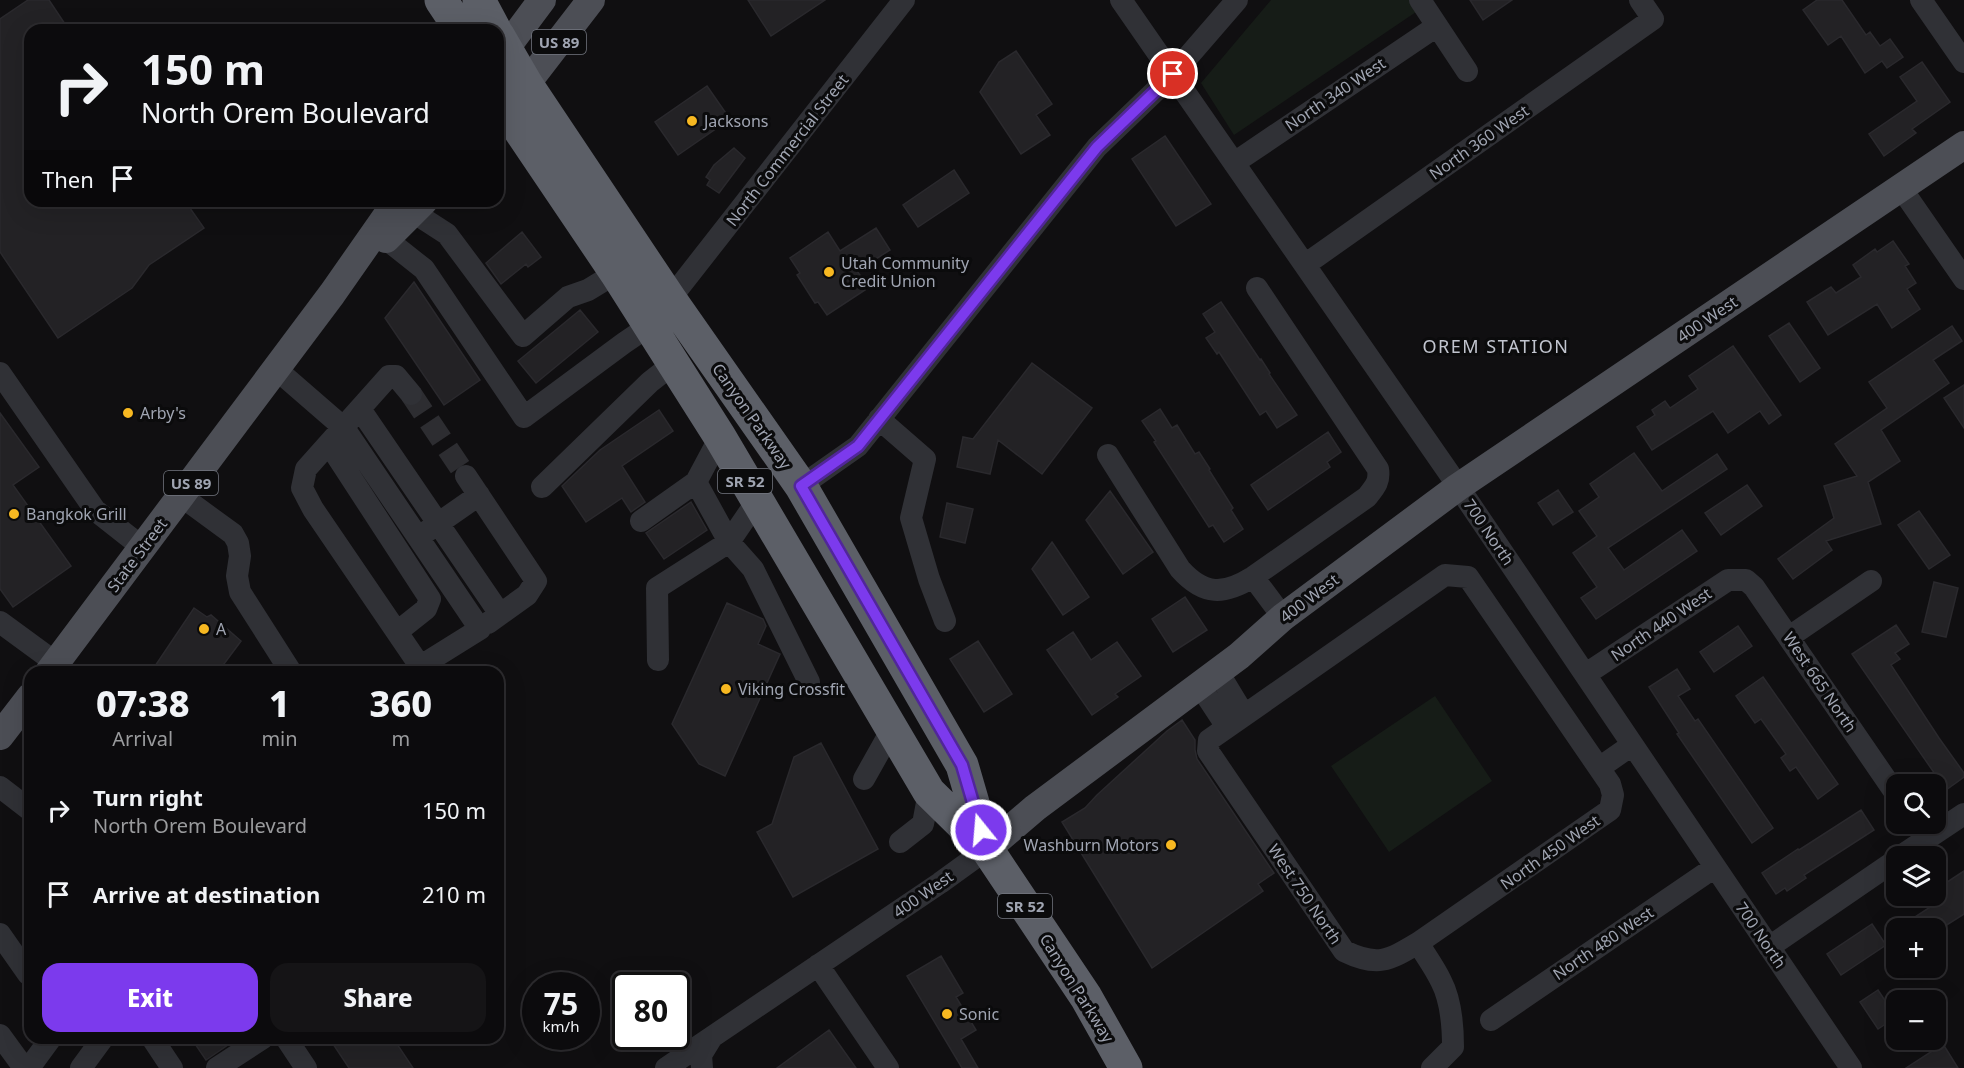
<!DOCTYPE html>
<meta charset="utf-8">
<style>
:root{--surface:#0c0b0d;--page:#151416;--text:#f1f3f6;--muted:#9a9b9d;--line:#2c2b2e;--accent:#7c3aed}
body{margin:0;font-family:"Noto Sans",sans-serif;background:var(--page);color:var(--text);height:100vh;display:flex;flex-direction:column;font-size:22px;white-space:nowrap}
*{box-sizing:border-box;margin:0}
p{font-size:20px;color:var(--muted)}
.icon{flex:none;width:33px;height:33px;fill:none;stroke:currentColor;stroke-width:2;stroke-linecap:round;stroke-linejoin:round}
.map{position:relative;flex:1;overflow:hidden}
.side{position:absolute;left:24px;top:666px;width:480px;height:378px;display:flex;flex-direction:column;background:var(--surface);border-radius:18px;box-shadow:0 6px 24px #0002,0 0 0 2px var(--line)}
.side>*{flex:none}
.top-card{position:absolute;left:24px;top:24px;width:480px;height:183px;border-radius:18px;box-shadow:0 6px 24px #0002,0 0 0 2px var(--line);background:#0c0b0d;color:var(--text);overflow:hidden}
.buttons{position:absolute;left:1886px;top:774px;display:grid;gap:12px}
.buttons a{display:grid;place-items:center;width:60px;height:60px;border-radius:12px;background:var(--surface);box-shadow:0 6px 24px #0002,0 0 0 2px var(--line);font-size:30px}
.speed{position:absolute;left:522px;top:972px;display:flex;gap:12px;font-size:30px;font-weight:700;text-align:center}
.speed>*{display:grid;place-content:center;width:78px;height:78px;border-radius:50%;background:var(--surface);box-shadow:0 6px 24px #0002,0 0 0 2px var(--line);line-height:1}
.speed small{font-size:15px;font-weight:400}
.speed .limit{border:3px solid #111;border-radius:9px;background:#fff;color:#111}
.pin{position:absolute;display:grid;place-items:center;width:51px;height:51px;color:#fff;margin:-26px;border:3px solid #fff;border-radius:50%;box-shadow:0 2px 6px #0007}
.me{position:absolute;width:66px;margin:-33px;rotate:343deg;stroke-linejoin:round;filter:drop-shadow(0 0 4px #0008)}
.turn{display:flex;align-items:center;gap:21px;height:126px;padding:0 18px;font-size:27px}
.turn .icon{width:78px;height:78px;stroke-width:2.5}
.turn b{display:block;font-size:42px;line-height:51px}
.then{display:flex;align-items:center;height:57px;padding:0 18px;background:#0003;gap:12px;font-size:22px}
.eta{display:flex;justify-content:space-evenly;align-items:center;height:102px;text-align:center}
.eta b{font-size:36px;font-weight:800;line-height:42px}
.cta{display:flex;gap:12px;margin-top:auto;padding:12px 18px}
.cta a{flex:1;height:69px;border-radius:18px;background:var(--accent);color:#fff;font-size:24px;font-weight:800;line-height:69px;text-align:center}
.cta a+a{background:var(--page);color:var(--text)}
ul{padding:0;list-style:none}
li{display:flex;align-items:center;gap:18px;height:84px;padding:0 18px}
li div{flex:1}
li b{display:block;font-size:22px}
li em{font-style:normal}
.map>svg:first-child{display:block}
.green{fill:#161c17}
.building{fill:#232225;stroke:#2a292d;stroke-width:1.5}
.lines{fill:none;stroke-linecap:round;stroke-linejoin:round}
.minor-tunnel{stroke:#2d2d31;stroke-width:22;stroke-dasharray:22 11;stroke-linecap:butt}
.minor{stroke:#303136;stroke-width:22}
.major{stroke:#4c4e55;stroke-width:28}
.highway{stroke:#5c5f67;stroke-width:33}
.route-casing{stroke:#51269a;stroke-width:15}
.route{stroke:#7c3aed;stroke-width:10}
.poi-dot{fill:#f7b821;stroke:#0b0b0c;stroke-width:2}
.labels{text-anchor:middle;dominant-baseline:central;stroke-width:6;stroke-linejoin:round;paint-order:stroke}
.shield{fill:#0b0b0c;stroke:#737780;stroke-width:1.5}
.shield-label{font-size:15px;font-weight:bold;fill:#a0a5b2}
.street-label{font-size:16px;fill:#a0a5b2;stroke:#0b0b0c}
.poi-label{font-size:16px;fill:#a0a5b2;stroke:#0b0b0c;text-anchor:start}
.neighbourhood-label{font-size:18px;letter-spacing:1.5px;fill:#c1c4ce;stroke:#0b0b0c}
</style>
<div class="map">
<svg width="1964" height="1068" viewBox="0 0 1964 1068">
<rect width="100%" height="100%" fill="#100f11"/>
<path class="green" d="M1271,0h138l7,12 -182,123 -33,-52z
M1435,696l57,85 -103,71 -58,-86z"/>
<path class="building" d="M28,0h21l20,30h-39v171h155l19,27 -55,37 -17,23 -74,50 -58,-86v-233z
M748,0h77l-54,36z
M1470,0h42l-29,20z
M1817,0h25l24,35 4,-3 10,14 10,-7 13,18 -16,11 -5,-7 -17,12 -24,-37 -13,9 -25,-35z
M1016,51l36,53 -16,11 14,20 -29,19 -41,-62 19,-30z
M1922,62l28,40 -38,27 4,4 -32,23 -15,-22 48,-33 -17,-24z
M707,86l23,33 -52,36 -23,-33z
M1165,136l46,68 -35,22 -44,-67z
M734,148l11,10 -26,35 -12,-8 3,-5 -4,-3 8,-12z
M954,170l15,23 -51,34 -15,-22z
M876,228l14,22 -33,21 8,11 -4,2 4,6 -38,25 -9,-13 -3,1 -18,-28 3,-2 -10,-15 38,-26 12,19z
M522,232l19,25 -13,10 -2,-3 -25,20 -15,-21z
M1893,241l16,23 -4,2 11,17 -9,6 13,20 -28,19 -15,-24 -49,31 -21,-33 24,-15 5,6 25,-16 -8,-12 22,-16 2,3z
M414,282l66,98 -36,25 -59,-87z
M1221,302l39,58 1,-1 9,14 -1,1 28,41 -20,13 -11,-17 -6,4 -41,-63 -2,2 -11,-16 9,-6 -12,-18z
M580,310l18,22 -62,51 -18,-22z
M1789,323l31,45 -20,14 -31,-46z
M1952,326l10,15 -29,19 16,23 -68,47 19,31 -32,21 13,42 -55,17 6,9 -39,29 -15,-20 56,-41 -10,-32 33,-10 -22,-32 52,-36 -18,-26z
M1733,346l48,69 -12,9 -9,-13 -32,22 -15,-22 -61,39 -15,-23 18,-12 -3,-5 13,-9 5,7 28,-19 -9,-13z
M1032,363l60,45 -50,66 -44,-34 -8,34 -33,-7 6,-30 10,2z
M1964,385v43l-20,-30z
M1160,409l12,19 5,-3 18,29 4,-2 11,17 -1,1 24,38 -2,2 12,19 -19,13 -11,-17 -4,2 -55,-85 2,-1 -14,-20z
M659,410l14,21 -51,35 23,36 -14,10 -9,-14 -36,24 -24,-36 38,-36z
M0,413l39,54 -26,18 58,81 -58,41 -13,-18z
M1328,432l13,20 -14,10 3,5 -62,43 -17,-25z
M1634,453l28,38 55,-37 10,15 -119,79 16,22 58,-40 15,21 -101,68 -15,-21 16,-11 -24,-34 24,-17 -18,-25 20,-14 -9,-13z
M1747,485l15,21 -41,29 -16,-22z
M1558,490l15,22 -20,13 -15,-22z
M1110,491l43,61 -30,22 -37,-54z
M691,502l16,28 -43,29 -18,-26z
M947,503l26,6 -8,34 -25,-6z
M1919,511l31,44 -21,14 -31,-44z
M1052,542l37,55 -26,18 -31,-46z
M1934,582l24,6 -12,49 -24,-5z
M1185,597l22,33 -34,22 -21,-33z
M727,603l36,16 3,7 -8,18 22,10 -55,122 -26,-12 -27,-40z
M194,608l13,9 4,-2 30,26 -23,31h-67z
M1896,625l13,19 -14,9 5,6 -9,6 48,73 25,35v4l-18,13 -94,-136z
M1738,626l14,20 -38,26 -14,-20z
M1073,632l18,28 26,-18 24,34 -26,18 3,3 -26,18 -45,-65z
M978,641l34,53 -28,18 -34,-53z
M1677,669l13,20 -12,7 17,25 3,-2 75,109 -21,15 -75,-109 2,-1 -30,-46z
M1763,677l75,107 -20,15 -22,-32 -6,4 -9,-13 5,-4 -25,-35 -6,4 -19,-27z
M1182,720l13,20v10l2,9 77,114 -16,11 5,7 -111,77 -90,-146 23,-14 12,-13 70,-64z
M821,743l57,106 -85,48 -36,-65 15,-8 22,-67z
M1861,810l13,20 -70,45 2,3 -19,13 -2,-3 -9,6 -14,-21 36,-24 1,1z
M1964,871v43l-22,14h-44l40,-26 -4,-6 1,-6z
M1872,924l14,21 -45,30 -14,-21z
M941,956l22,37 -7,4 20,33 -15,9 17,29h-16l-55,-92z
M1878,990l18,27 -18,12 -18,-27z
M829,1030l27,38h-79z
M191,1038h47l-32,22z
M329,1038h64l20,30h-64z
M1943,1044l15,24h-52z"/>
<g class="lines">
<path class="minor-tunnel" d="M411,394l55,82"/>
<path class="minor" d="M1121,0l328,473 402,595
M1420,0l47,71
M1921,0l43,62
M1234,163l203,-137
M1901,188l63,91
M413,212l34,22 76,102 45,-39 20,-7 28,-17
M386,239l38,30 100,148 100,-74 25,-17
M1306,264l347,-245 -13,-19
M670,299l234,-299
M276,369l68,59 136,201 -69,43
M0,373l95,137 47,37
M411,394l-15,-18h-7l-83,93 -4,19 11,21 107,157
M360,409l140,205
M879,419l46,40 -14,59 18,61 16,42
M329,444l101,155 -4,10 -29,23
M1108,455l72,114c24,27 44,26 73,8l114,-80c8,-10 13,-15 11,-28l-121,-181
M466,476l70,105 -9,14 -39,28
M696,482l24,-45
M801,486l57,-40 239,-299 76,-73 64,-74
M542,487l108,-105 23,-18
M181,496l52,38 5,9 2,13 -3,20 3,16 51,80
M641,521l55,-39 33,60 24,27 56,113
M426,532l53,-37
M1445,575l23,2 142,207 3,11 -3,15 -192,133c-30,18 -41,24 -74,8l-136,-200 1,-11z
M1253,577l30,40
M0,622l56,41
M1789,637l82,-56
M658,660l-1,-72 72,-46 28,-41
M1218,672l26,43
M1586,674l142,-94h18l8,7 142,207
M1200,686l27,41
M1599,768l33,-23
M864,779l28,-50
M0,787l30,23
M900,842l23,-18 6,-32
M1901,856l63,-42
M0,934l28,40
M1418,943c8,13 17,25 23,38 10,19 12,45 12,66l-21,21
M1769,947l127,-87
M818,965l70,103
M1491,1020l224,-153
M0,1035l24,33
M152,1038l20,30
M286,1038l20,30
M29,1068l22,-30
M81,1068l22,-30
M217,1068l46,-30
M666,1068l274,-185 47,-34
M702,1068l-1,-13 11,-18"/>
<path class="major" d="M498,59l44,-59
M514,100l77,-100
M386,239l38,-38
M49,672l283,-378 65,-93
M0,736l30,-39
M987,849l48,-41 204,-152 44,-39 175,-130 506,-342"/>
<path class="highway" d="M441,0l20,30
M479,0l16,30
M498,35l29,50 143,214 131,187 161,279 23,79
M498,95l8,15 110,163 104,164 209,355 58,57 99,148 40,71"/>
</g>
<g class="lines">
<g class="route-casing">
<path id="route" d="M981,830l-19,-65 -161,-279 57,-40 239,-299 76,-73"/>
</g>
<use href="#route" class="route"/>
</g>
<g class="poi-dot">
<circle cx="692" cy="121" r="6"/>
<circle cx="829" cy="272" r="6"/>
<circle cx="128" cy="413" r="6"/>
<circle cx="14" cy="514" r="6"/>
<circle cx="204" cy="629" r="6"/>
<circle cx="726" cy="689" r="6"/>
<circle cx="1171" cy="845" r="6"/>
<circle cx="947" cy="1014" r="6"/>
</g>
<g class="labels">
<g class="shield">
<rect x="532" y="30" width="54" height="24" rx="4.5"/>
<rect x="718" y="469" width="54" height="24" rx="4.5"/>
<rect x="164" y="471" width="54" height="24" rx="4.5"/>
<rect x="998" y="894" width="54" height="24" rx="4.5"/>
</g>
<g class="shield-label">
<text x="559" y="42">US 89</text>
<text x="745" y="481">SR 52</text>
<text x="191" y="483">US 89</text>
<text x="1025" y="906">SR 52</text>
</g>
<g class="street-label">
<text transform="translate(1335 94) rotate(-34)">North 340 West</text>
<text transform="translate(1479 142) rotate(-35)">North 360 West</text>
<text transform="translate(787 150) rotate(-52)">North Commercial Street</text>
<text transform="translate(1707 319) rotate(-34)">400 West</text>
<text transform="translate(752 416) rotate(55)">Canyon Parkway</text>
<text transform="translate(1489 532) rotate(56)">700 North</text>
<text transform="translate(137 555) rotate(-53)">State Street</text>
<text transform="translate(1309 598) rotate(-37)">400 West</text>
<text transform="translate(1661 624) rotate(-34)">North 440 West</text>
<text transform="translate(1820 682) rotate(56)">West 665 North</text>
<text transform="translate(1550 852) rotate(-35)">North 450 West</text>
<text transform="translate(923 894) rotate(-35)">400 West</text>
<text transform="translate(1305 894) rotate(56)">West 750 North</text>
<text transform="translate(1761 935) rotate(56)">700 North</text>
<text transform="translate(1603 943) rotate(-34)">North 480 West</text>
<text transform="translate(1077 988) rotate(58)">Canyon Parkway</text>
</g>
<g class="poi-label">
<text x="704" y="121">Jacksons</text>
<text x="841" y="263">Utah Community<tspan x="841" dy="18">Credit Union</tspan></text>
<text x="140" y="413">Arby's</text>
<text x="26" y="514">Bangkok Grill</text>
<text x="216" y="629">A</text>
<text x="738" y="689">Viking Crossfit</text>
<text x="1159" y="845" text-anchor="end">Washburn Motors</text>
<text x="959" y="1014">Sonic</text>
</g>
<g class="neighbourhood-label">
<text x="1496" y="346">OREM STATION</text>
</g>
</g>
</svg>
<div class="buttons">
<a><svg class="icon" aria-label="search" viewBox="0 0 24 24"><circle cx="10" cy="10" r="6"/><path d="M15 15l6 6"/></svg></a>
<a><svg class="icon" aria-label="layers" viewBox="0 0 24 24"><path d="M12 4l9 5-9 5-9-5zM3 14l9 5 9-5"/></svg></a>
<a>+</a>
<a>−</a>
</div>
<div class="speed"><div>75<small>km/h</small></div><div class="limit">80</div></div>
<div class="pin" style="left:1173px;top:74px;background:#d93025"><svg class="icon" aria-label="arrive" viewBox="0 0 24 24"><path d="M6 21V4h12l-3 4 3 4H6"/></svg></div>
<svg class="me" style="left:981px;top:830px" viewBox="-20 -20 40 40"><circle r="17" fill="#7c3aed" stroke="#fff" stroke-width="3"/><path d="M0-11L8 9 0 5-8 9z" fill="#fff"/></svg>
<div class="top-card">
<div class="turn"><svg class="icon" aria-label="right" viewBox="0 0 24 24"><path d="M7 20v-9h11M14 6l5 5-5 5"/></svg><div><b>150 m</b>North Orem Boulevard</div></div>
<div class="then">Then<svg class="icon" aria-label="arrive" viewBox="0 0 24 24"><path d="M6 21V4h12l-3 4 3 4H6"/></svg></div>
</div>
<section class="side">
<div class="eta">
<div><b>07:38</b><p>Arrival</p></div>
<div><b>1</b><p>min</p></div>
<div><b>360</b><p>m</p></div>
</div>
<ul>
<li><svg class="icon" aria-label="right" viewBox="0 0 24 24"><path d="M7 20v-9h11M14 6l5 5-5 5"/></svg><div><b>Turn right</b><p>North Orem Boulevard</p></div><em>150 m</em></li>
<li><svg class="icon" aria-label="arrive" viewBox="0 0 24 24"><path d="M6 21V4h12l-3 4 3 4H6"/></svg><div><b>Arrive at destination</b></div><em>210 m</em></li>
</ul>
<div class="cta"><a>Exit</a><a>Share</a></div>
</section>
</div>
